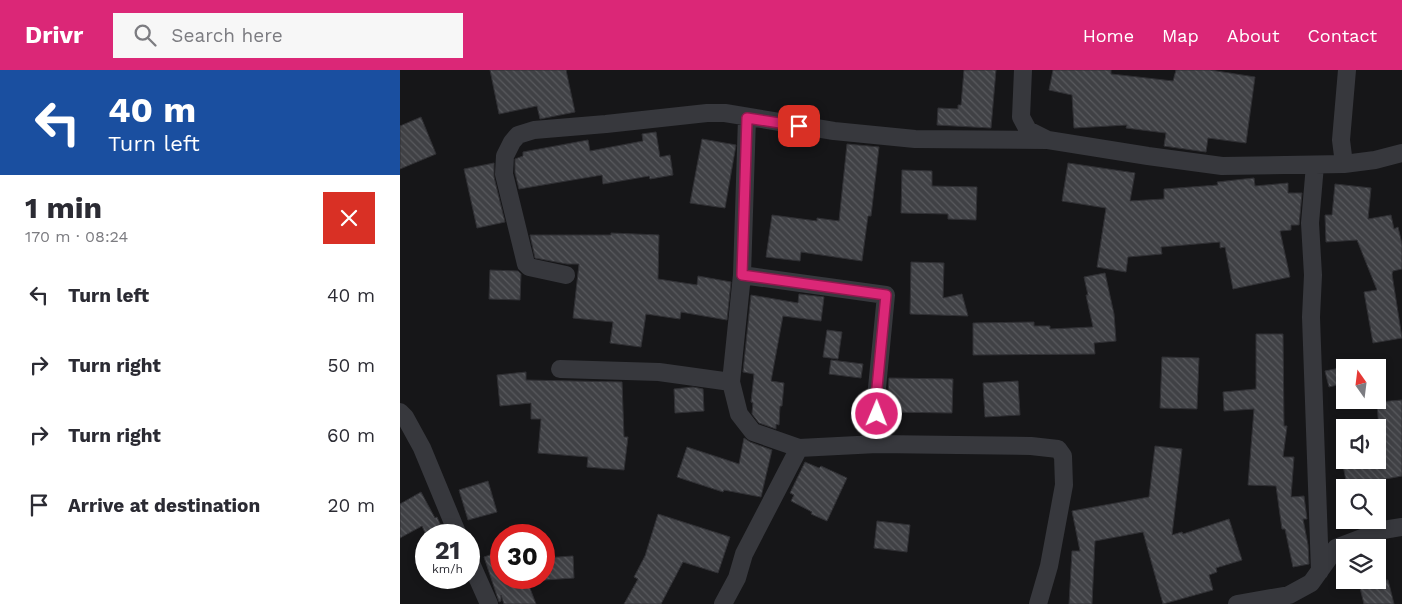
<!DOCTYPE html>
<meta charset="utf-8">
<style>
:root{--surface:#fff;--page:#f7f7f7;--text:#2b2b33;--muted:#7c7c81;--accent:#db2777}
body{margin:0;font-family:"Work Sans",sans-serif;background:var(--page);color:var(--text);height:100vh;display:flex;flex-direction:column;font-size:19px;white-space:nowrap}
*{box-sizing:border-box;margin:0}
p{font-size:16px;color:var(--muted)}
.icon{flex:none;width:28px;height:28px;fill:none;stroke:currentColor;stroke-width:2;stroke-linecap:round;stroke-linejoin:round}
.map{position:relative;flex:1;overflow:hidden}
.panel{display:flex;flex-direction:column;background:var(--surface);width:400px}
.panel>*{flex:none}
.banner{background:#1a4fa0;color:#fff;overflow:hidden}
.needle{width:32px;rotate:346deg}
.controls{position:absolute;left:936px;top:289px;display:grid;gap:10px}
.controls a{display:grid;place-items:center;width:50px;height:50px;border-radius:0px;background:var(--surface);box-shadow:0 2px 8px #0003;font-size:25px}
.speed{position:absolute;left:15px;top:454px;display:flex;gap:10px;font-size:25px;font-weight:700;text-align:center}
.speed>*{display:grid;place-content:center;width:65px;height:65px;border-radius:50%;background:var(--surface);box-shadow:0 2px 8px #0003;line-height:1}
.speed small{font-size:12px;font-weight:400}
.speed .limit{border:8px solid #d22;background:#fff;color:#111}
.pin{position:absolute;display:grid;place-items:center;width:42px;height:42px;color:#fff;margin:-21px;border-radius:10px;box-shadow:0 2px 8px #0006}
.me{position:absolute;width:55px;margin:-28px;rotate:1deg;stroke-linejoin:round;filter:drop-shadow(0 0 4px #0008)}
.turn{display:flex;align-items:center;gap:18px;height:105px;padding:0 25px;font-size:22px}
.turn .icon{width:65px;height:65px;stroke-width:2.5}
.turn b{display:block;font-size:35px;line-height:42px}
.round{display:grid;place-items:center;flex:none;width:52px;height:52px;border-radius:0px;background:var(--page)}
.overview{display:flex;align-items:center;justify-content:space-between;height:85px;padding:0 25px}
h1{font-size:30px;font-weight:700;line-height:38px}
ul{padding:0;list-style:none}
li{display:flex;align-items:center;gap:15px;height:70px;padding:0 25px}
li div{flex:1}
li b{display:block;font-size:19px}
li em{font-style:normal}
header{display:flex;align-items:center;gap:30px;box-sizing:border-box;height:70px;padding:0 25px;background:var(--accent);color:#fff}
header strong{font-size:24px}
nav{display:flex;gap:28px;margin-inline-start:auto;font-size:18px}
.search{width:350px;height:45px;background:var(--page);display:flex;align-items:center;gap:12px;box-sizing:border-box;padding:0 18px;border-radius:0px;color:var(--muted);font-size:19px}
main{display:flex;flex:1;min-height:0}
.map>svg:first-child{display:block}
.building{fill:url(#building-back-hatch);stroke:#303034}
.lines{fill:none;stroke-linecap:round;stroke-linejoin:round}
.minor{stroke:#37383d;stroke-width:18}
.route-casing{stroke:#8e194d;stroke-width:12}
.route{stroke:#db2777;stroke-width:9}
</style>
<header>
<strong>Drivr</strong>
<div class="search"><svg class="icon" aria-label="search" viewBox="0 0 24 24"><circle cx="10" cy="10" r="6"/><path d="M15 15l6 6"/></svg>Search here</div>
<nav><a>Home</a><a>Map</a><a>About</a><a>Contact</a></nav>
</header>
<main>
<section class="panel">
<div class="banner">
<div class="turn"><svg class="icon" aria-label="left" viewBox="0 0 24 24"><path d="M17 20v-9H6M10 6l-5 5 5 5"/></svg><div><b>40 m</b>Turn left</div></div>
</div>
<div class="overview"><div><h1>1 min</h1><p>170 m · 08:24</p></div><a class="round" style="background:#d93025;color:#fff"><svg class="icon" aria-label="close" viewBox="0 0 24 24"><path d="M6 6l12 12M18 6L6 18"/></svg></a></div>
<ul>
<li><svg class="icon" aria-label="left" viewBox="0 0 24 24"><path d="M17 20v-9H6M10 6l-5 5 5 5"/></svg><div><b>Turn left</b></div><em>40 m</em></li>
<li><svg class="icon" aria-label="right" viewBox="0 0 24 24"><path d="M7 20v-9h11M14 6l5 5-5 5"/></svg><div><b>Turn right</b></div><em>50 m</em></li>
<li><svg class="icon" aria-label="right" viewBox="0 0 24 24"><path d="M7 20v-9h11M14 6l5 5-5 5"/></svg><div><b>Turn right</b></div><em>60 m</em></li>
<li><svg class="icon" aria-label="arrive" viewBox="0 0 24 24"><path d="M6 21V4h12l-3 4 3 4H6"/></svg><div><b>Arrive at destination</b></div><em>20 m</em></li>
</ul>
</section>
<div class="map">
<svg width="1002" height="534" viewBox="0 0 1002 534">
<defs>
<pattern id="building-back-hatch" width="6" height="6" patternUnits="userSpaceOnUse" patternTransform="scale(1.25)"><rect width="6" height="6" fill="#404145"/><path d="M-1 5l2 2M0 0l6 6M5-1l2 2" fill="none" stroke="#595a5e"/></pattern>
</defs>
<rect width="100%" height="100%" fill="#161618"/>
<path class="building" d="M90,0h76l9,42 -35,7 -3,-13 -38,8z
M564,0h32l-5,58 -54,-3 1,-17 20,1v-4h3z
M653,0h58v4l62,7 3,-11h34l45,7 -9,66 -38,-5 -2,14 -42,-6 2,-13 -40,-5 1,-3 -53,3 -2,-33 -23,-5z
M21,47l15,37 -36,15v-43z
M256,62l4,25 10,-2 3,20 -23,4 -1,-3 -46,8 -1,-9 -83,14 -4,-16v-14l8,-3v-4l65,-12 2,11 53,-10 -1,-7z
M302,69l34,6 -11,63 -35,-5z
M447,74l32,3 -8,69h-3l-6,45 -61,-9 -1,9 -34,-4 6,-42 45,6v-3l22,3z
M94,93v14l11,45 -28,6 -13,-59z
M668,93l67,10 -5,28 34,-2v-10l54,-4 -1,-3 37,-4 1,8 33,-3v10h14l-3,32h-8v5l-11,1 10,46 -57,12 -8,-42 -5,1v-6l-59,5 1,7 -34,3 -2,15 -29,-5 9,-59 -44,-7z
M502,100l30,1v15l45,1 -1,33 -28,-1v-5l-47,-1z
M935,114l36,4 -3,31 23,-4 3,14 4,-2 4,17v25l-9,2 -1,3 10,64 -29,5 -9,-51 13,-2 -20,-50 -31,2 -1,-27h7z
M211,163l48,2 -1,44 39,6 1,-9 33,6 -4,38 -46,-8 -1,7 -34,-5 -5,33 -31,-4 3,-21 -40,-4 6,-54h-12l-32,-6 -5,-23h81z
M511,192l33,1 -1,35 19,-4 6,22 -58,-2z
M90,200l28,1 3,3 -1,26 -31,-1z
M705,203l9,41 2,27 -22,2 1,11 -122,1v-32l61,-1v4h16v3l43,-2 -7,-32h2l-4,-18z
M399,224l25,3 -3,24 -38,-5 -12,65 13,2 -2,23h-2l-1,19 -3,-1v5l-17,-6 -7,-9 1,-11 -2,-1 3,-28 -11,-2 8,-77 47,8z
M427,260l15,2 -4,27 -15,-2z
M856,264h27l1,92h3l-4,31h11l-3,40 13,-1 3,23h-4l5,26 1,19 -16,3 -8,-38h-3l-6,-43 -28,-1 6,-76 -30,2 -1,-19 33,-3z
M762,287l37,1 -2,51 -37,-1z
M431,290l32,4 -2,14 -32,-4z
M945,297v16l-16,4 -4,-16z
M126,302v8l96,2 2,55h4l-4,33 -37,-3 1,-10 -50,-4 3,-34h-10v-16l-31,3 -3,-31z
M489,308l64,1 -1,34 -65,-1z
M618,311l2,34 -35,2 -2,-34z
M293,317l10,2 1,22 -29,2 -1,-24z
M1002,330v76l-55,10 -5,-26h39l-4,-58z
M344,368l6,4 22,8 -11,47 -37,-7 -1,2 -46,-15 10,-30 52,17z
M755,376l27,3 -10,86 10,-3 1,2 46,-15 13,41 -26,8 1,4 -8,3 4,15 -50,14 -20,-72 -48,9 -3,63h-23l3,-53h8l-8,-40 77,-14z
M405,392l14,6 2,-2 26,12 -20,43 -16,-7 1,-2 -21,-11 3,-6 -4,-2z
M88,411l9,31 -29,8 -9,-30z
M21,422l14,26 2,-1 8,18h-19l-4,-9 -22,12v-34z
M258,444l72,23 -12,36 -35,-11 -22,42h-37l14,-25 -4,-2 11,-21z
M477,451l33,4 -3,27 -33,-4z
M101,481v27h25l10,26h-32l-3,-9v6l-2,1 -15,-45z
M173,486l1,22 -30,2v-22z
M958,510h30l6,24h-30z"/>
<g class="lines">
<path class="minor" d="M623,0l-2,47 7,13 20,10 100,16 74,10 122,-2 31,-4 27,-7
M347,48l-5,157 -11,107 8,32 14,18 46,16 78,-4 154,2 27,3 5,7 1,29 -15,81 -11,38
M944,94l-3,-24 6,-70
M915,95l-5,58 3,52 -2,42 9,254
M166,205l-37,-8 -3,-3 -22,-90 1,-18 7,-14 6,-7 16,-5 72,-6 101,-11h18l109,18 81,8 133,1
M342,205l144,20 -10,103 1,46
M160,299l99,3 72,10
M0,342l5,5 17,31 36,87
M69,489l20,45
M323,534l14,-26 7,-24 55,-106
M837,534l52,-9 22,-12 25,-35 47,-18 19,-3"/>
</g>
<g class="lines">
<g class="route-casing">
<path id="route" d="M399,56l-52,-8 -5,157 144,20 -10,103 1,16"/>
</g>
<use href="#route" class="route"/>
</g>
</svg>
<div class="controls">
<a><svg class="needle" viewBox="-14 -14 28 28"><path d="M0-13l5 13h-10z" fill="#e53935"/><path d="M0 13l5-13h-10z" fill="#7c7c81"/></svg></a>
<a><svg class="icon" aria-label="sound" viewBox="0 0 24 24"><path d="M4 9h4l5-4v14l-5-4H4zM17 9q2 3 0 6"/></svg></a>
<a><svg class="icon" aria-label="search" viewBox="0 0 24 24"><circle cx="10" cy="10" r="6"/><path d="M15 15l6 6"/></svg></a>
<a><svg class="icon" aria-label="layers" viewBox="0 0 24 24"><path d="M12 4l9 5-9 5-9-5zM3 14l9 5 9-5"/></svg></a>
</div>
<div class="speed"><div>21<small>km/h</small></div><div class="limit">30</div></div>
<div class="pin" style="left:399px;top:56px;background:#d93025"><svg class="icon" aria-label="arrive" viewBox="0 0 24 24"><path d="M6 21V4h12l-3 4 3 4H6"/></svg></div>
<svg class="me" style="left:477px;top:344px" viewBox="-20 -20 40 40"><circle r="17" fill="#db2777" stroke="#fff" stroke-width="3"/><path d="M0-11L8 9 0 5-8 9z" fill="#fff"/></svg>
</div>
</main>
